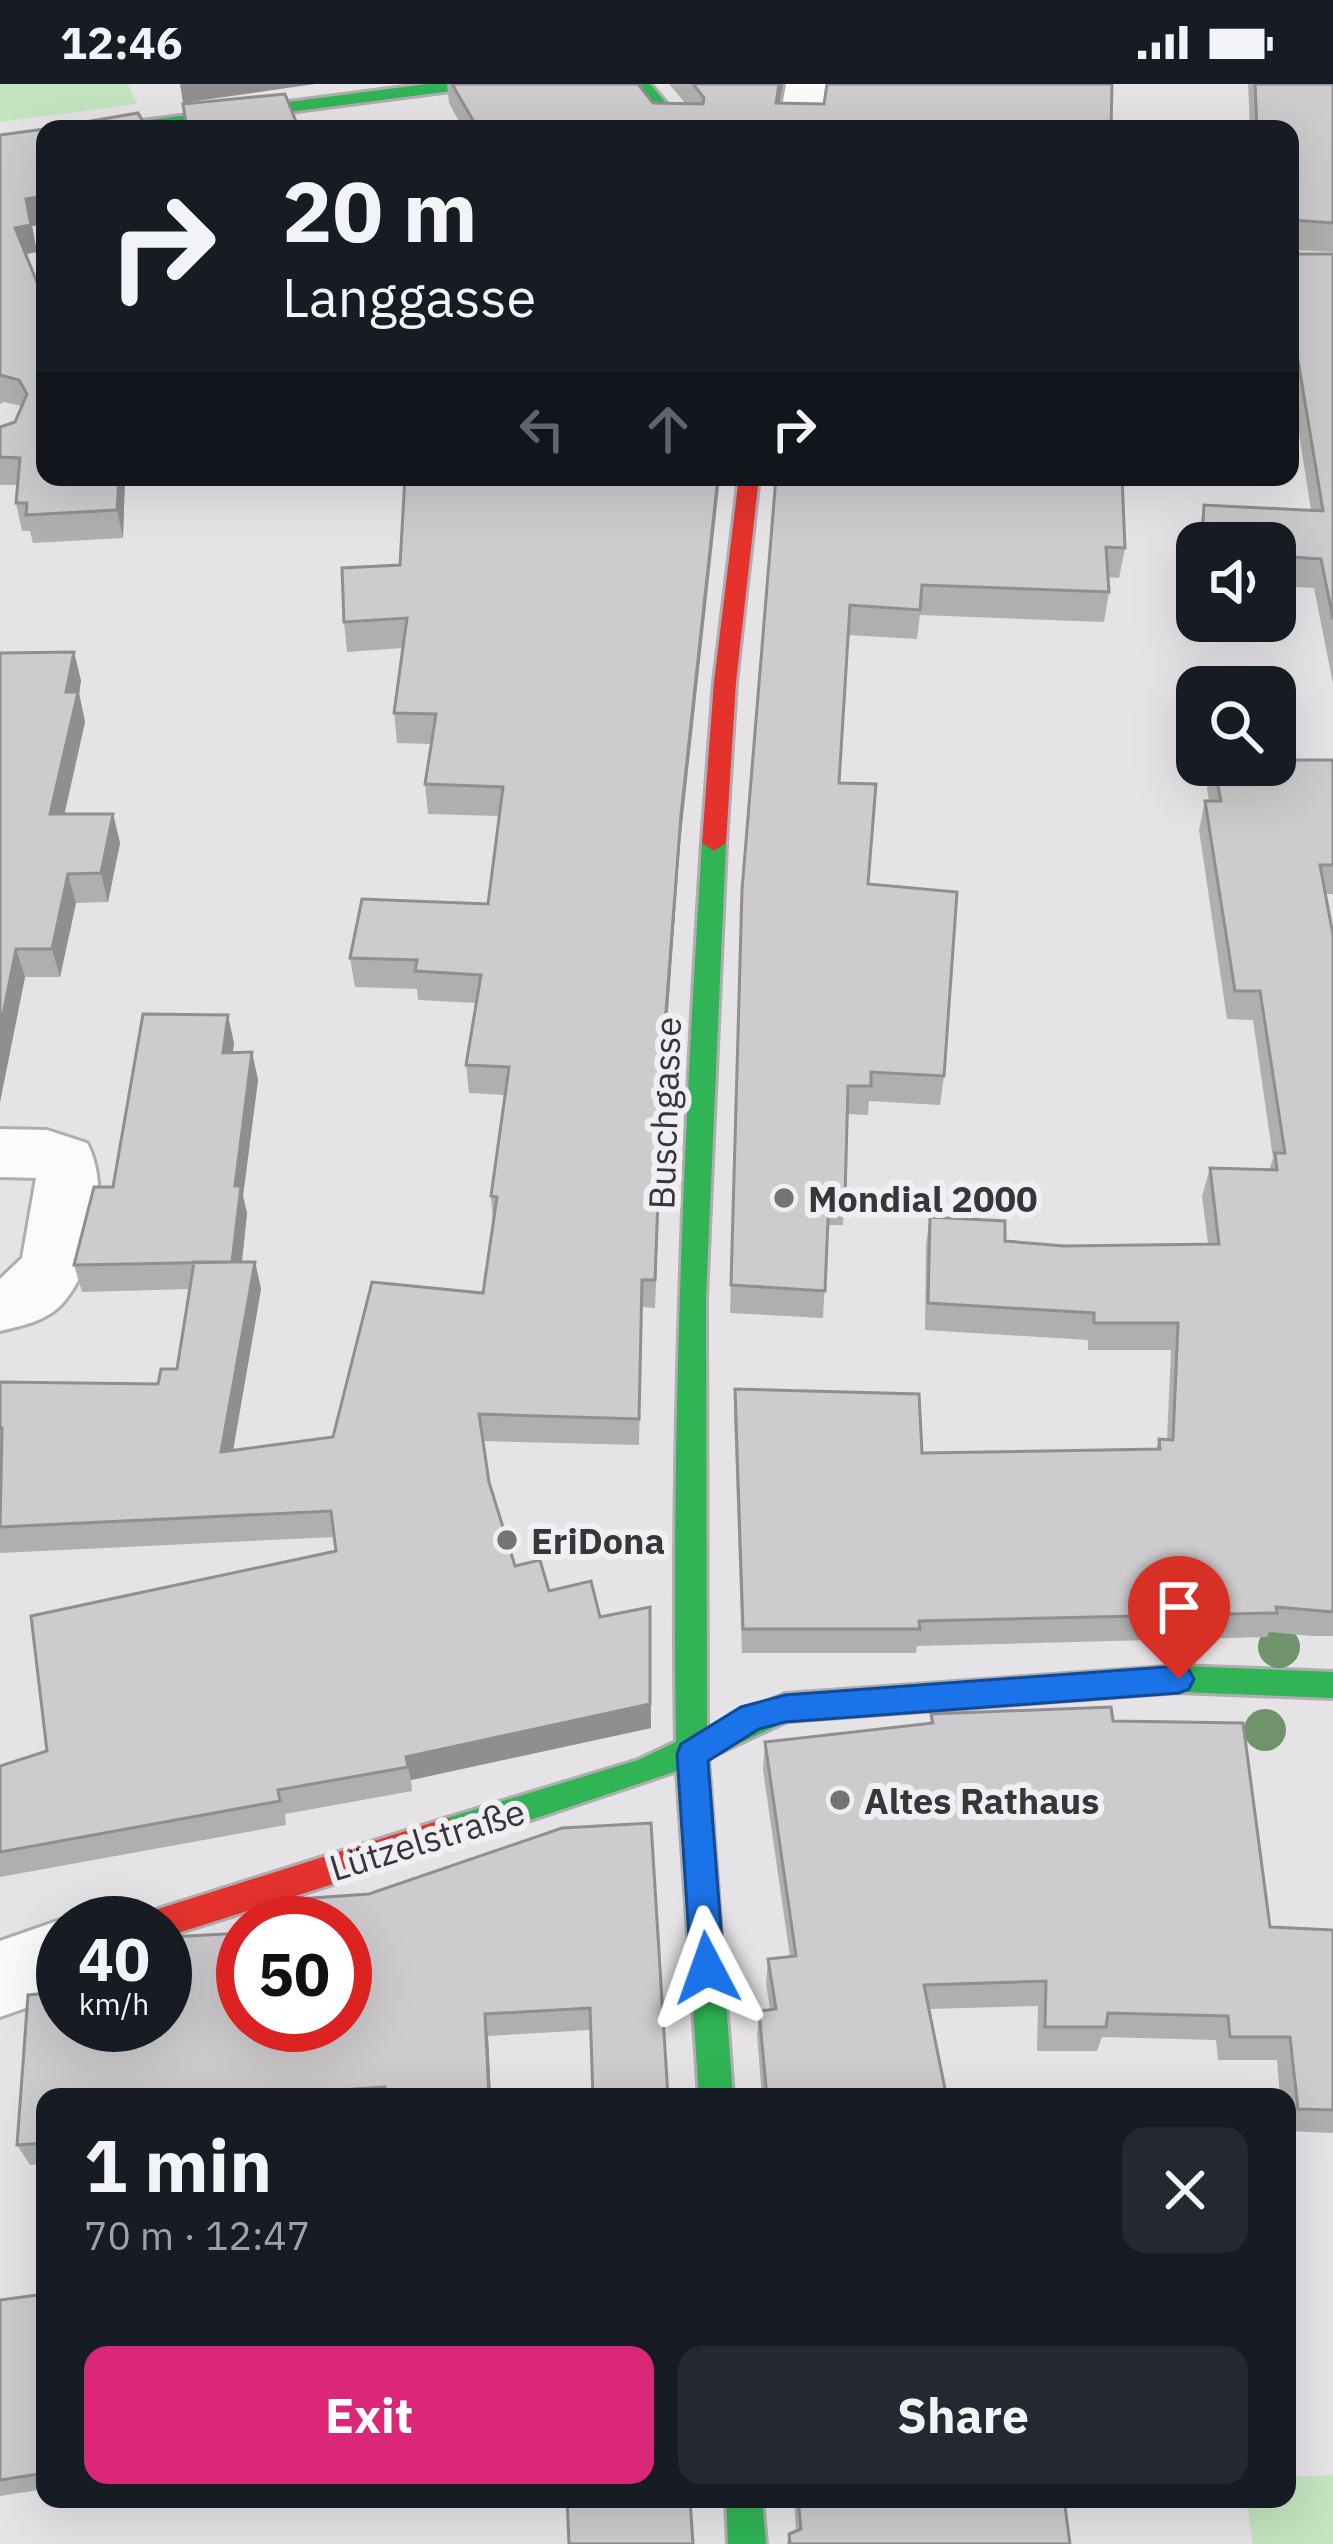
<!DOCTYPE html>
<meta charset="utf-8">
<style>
:root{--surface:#171b24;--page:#242831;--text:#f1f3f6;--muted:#9ea1a6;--accent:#db2777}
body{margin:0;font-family:"IBM Plex Sans",sans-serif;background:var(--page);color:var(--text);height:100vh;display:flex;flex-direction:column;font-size:45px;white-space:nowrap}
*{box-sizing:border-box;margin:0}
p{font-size:39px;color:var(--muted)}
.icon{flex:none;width:66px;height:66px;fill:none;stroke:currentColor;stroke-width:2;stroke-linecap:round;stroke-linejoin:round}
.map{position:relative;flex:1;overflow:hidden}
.sheet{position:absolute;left:36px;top:2004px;width:1260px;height:420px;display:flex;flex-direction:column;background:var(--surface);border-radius:24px;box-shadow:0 12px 48px #0002}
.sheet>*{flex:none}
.hud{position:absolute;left:36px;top:36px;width:1263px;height:366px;border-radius:24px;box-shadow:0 12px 48px #0002;background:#171b24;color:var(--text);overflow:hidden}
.controls{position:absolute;left:1176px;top:438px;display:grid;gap:24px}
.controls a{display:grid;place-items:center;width:120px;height:120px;border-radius:24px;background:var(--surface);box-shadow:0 12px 48px #0002;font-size:60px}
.speed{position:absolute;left:36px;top:1812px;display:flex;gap:24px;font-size:60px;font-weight:700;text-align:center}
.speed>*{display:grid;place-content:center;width:156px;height:156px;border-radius:50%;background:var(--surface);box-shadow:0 12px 48px #0002;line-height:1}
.speed small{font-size:30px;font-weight:400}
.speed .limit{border:18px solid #d22;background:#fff;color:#111}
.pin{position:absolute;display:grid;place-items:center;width:102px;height:102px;color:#fff;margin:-123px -51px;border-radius:50% 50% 50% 0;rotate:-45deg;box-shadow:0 0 12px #0007}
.pin .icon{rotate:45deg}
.me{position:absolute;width:132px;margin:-66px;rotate:356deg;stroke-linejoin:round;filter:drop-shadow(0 0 9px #0008)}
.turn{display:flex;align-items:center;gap:42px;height:252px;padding:0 48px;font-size:54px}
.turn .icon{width:156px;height:156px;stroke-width:2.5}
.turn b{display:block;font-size:84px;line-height:102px}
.lanes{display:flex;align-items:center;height:114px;padding:0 48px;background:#0003;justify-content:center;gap:60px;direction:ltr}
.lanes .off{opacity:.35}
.round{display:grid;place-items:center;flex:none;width:126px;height:126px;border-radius:24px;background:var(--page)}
.headline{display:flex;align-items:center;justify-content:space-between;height:204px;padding:0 48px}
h1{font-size:72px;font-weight:700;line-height:90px}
.cta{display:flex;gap:24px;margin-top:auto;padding:24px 48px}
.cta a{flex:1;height:138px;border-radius:24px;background:var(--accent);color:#fff;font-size:48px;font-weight:700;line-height:138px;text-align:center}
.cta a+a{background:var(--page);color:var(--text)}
.status{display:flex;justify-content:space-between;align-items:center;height:84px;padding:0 60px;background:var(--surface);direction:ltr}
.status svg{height:33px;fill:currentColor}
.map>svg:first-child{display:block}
.green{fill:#c3e4bf}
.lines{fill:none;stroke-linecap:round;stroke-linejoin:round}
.street-casing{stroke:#afadaf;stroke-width:6}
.fast-casing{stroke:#afadaf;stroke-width:6}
.jam-casing{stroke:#afadaf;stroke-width:6}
.street{fill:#fbfbfb;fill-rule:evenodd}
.fast{fill:#30b455;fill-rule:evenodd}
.jam{fill:#e5322d;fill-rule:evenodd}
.tree{fill:#70936c}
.wall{fill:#b0afb0}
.shaded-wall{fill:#908e90}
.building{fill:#cdcbcd;stroke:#908e90;stroke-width:3}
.route{fill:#1a73e8;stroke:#114b97;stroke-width:3}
.poi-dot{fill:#747375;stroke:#f2eff4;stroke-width:4.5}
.labels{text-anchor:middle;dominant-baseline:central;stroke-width:12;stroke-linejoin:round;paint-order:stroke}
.street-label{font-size:36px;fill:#373638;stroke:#f2eff4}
.poi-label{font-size:36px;font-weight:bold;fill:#373638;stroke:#f2eff4;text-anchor:start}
</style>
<div class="status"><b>12:46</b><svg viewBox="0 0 49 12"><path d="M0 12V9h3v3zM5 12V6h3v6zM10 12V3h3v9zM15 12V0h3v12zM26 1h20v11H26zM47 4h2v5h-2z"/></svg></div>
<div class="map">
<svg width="1333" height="2460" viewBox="0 0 1333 2460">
<rect width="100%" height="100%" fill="#e5e3e6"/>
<path class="green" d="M0,0h128l9,20 -137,18z
M1333,2391v69h-80l-7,-45h41v-22z"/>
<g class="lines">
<g class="street-casing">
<path id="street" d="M786,0h40l-6,45h-42z
M0,1045l47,1 40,13c24,43 8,126 -26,162 -15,16 -40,21 -61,26v-52l22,-21 14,-80 -36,-1z
M63,1835l10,4h-10v72l-63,22v-76z"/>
</g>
<g class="fast-casing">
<path id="fast" d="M427,0h47l-8,5 -308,40h-48l9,-5z
M633,0h17l38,45h-18z
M714,751l12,8 -20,455 1,431 78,-35 394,-28 154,6v26l-154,-6 -392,29 -79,37 25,339h-34l-22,-326 -230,77 -11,-5 -5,-10 5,-10 11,-5 191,-58 38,-18c-5,-300 7,-599 26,-899z
M726,2415h36l4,45h-38z"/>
</g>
<g class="jam-casing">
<path id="jam" d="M739,393h20l-23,205 -10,161 -12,8 -12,-8 12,-161z
M447,1734l11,5 5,10 -5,10 -11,5 -282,89v-14h-20l5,-11 11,-4z"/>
</g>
<use href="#street" class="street"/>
<use href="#fast" class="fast"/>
<use href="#jam" class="jam"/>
</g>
<g class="tree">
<circle cx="1279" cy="1563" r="21"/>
<circle cx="1265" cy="1646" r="21"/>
</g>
<path class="wall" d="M447,0h191l15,19h32l-16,-19h114l-4,19 332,26h-648l-14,-26z
M1248,0h85v168l-41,-2 4,4h37v430l-19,-96 -39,-2v-43h-78l7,-38 107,5 -21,-134v-247h-40z
M45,45v95l-13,2 5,26 -11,2 19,223h80l-2,61 -90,5 -3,-12h-8l-6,-28 1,-18h-17v-58l15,-5 7,-16 -18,-4 -4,2v-269z
M776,393l349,71 -6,30 -11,-1 1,15 -5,30 -184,-7 -3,24 -69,-4 -9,148 29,101 76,192 -4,29 -71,-4 -1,14 -21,-1 -4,111h-15l-5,93 -93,-5 12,-423z
M400,481l280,279 -16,222 -9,242 -13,-1 -3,138 -156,-4 6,41 26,84 34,25 51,26 51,111 -240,52 1,11 -127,23 1,11 -286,52v-111l47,-15 289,-200 -2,-14 -334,16v-171l158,2 19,-15 13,-80 -108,3 -8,-27 39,-78 121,-144 -1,9h19l6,28 -15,116 4,17 -5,49h13l6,27 -28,162 100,-14 150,-144 10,-69 -2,-28 14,-101 -36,-2 -3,-28 10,-62 -58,-3 -1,-11 -62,-2 -5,-29 138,-54 11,-88 -71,-2 -3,-30 6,-40 -34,-1 -3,-30 9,-65 -56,4 -3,-30z
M74,568l7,29 -2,13 6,28 -21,92h49l7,29 -12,59 -32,1 -16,74h-35l-25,125v-449z
M1333,676v134h-8l8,41v701h-21l-43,-4 -2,5 -350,9 -1,7h-174l-8,-238 1,-26 187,64 234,-4 3,-10 8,1 4,-90h-83v-10l-163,-10 1,-86 4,-27 75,24 59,5 144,-2 -6,-48 8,-28 59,2 4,-12 -20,-138 -26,-1 -28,-189 6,-29h4l-2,-12 5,-24h63z
M931,1630l182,7 157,206 63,3v203l-46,-2v-34h-7l-3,-37h-59l-2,-20 -114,-3 -5,14h-60l1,-45 -109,3 16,88h-183l-5,-62 2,-24 11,-2 -4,-25 2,-25 22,-2 -27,-187 2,-28 165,-18z
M651,1739l17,274h-75l-3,-67 -102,6 3,61h-446v67l-15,1 -13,-20 11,-150 35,-3v33h102v-43h3l2,-45 73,-4v92h102v-102h-62l1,-23 85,-6 193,-66z
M45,2210v195l-45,7v-196z
M794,2415h270l6,45h-283l2,-10 7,-3z"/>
<path class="shaded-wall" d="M180,0h135l-132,19z
M779,0h4l-8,45 1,-26z
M45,112v28l-13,2 5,26 -16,3 -6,-27 11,-29z
M119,393h6l-2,61 -6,-28z
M718,393h2l-40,367 -16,222 -9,242 9,-271 17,-222z
M74,568l7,29 -2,12 6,29 -27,121 -8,-29 16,-122z
M113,730l7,29 -12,59 -7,-29z
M68,790l8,29 -16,74 -8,-28z
M16,865l9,28 -25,125v-73z
M228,931l6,28 -5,37 -6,-27z
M252,968l6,28 -15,116 4,17 -8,75 -7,-26 3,-76z
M255,1178l6,27 -33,190 -7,-27z
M650,1523l1,121 -240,52 -5,-23z
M485,1930l3,22 3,61h-2z"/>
<path class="building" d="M452,0h186l15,19 50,1 1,-6 -11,-14h86l-3,19 48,1 3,-20h285l-1,45h-633z
M1255,0h78v139l-40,-3 -1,30 4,4h37v365l-12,-60 -46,-3v-13h-73l2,-38 119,6 -33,-199v-183h-33z
M285,10l14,35h-112l-4,-25z
M138,29l9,16h-102z
M45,45v67l-19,3 5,26 -16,3 30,74v175h74l-2,33 -91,5 1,-12h-11l4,-45 -20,-1v-30l15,-5 12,-28 -8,-14 -19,-5v-240z
M405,393h313l-37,338 -17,222 -9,243h-13l-3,139 -160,-5 10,68 26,84 25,-6 9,31 42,-10 9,36 50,-10v97l-244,53 2,10 -130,23 2,11 -280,51v-86l47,-15 -16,-135 305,-65 -5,-40 -331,16 2,-99h-2v-46l158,2 3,-15h16l17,-107h61l-34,190 112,-15 39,-155 111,11 14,-96 -6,-1 18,-129 -43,-2 15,-90 -66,-4 2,-11 -67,-2 12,-59 126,5 15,-117 -78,-3 11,-70 -42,-1 13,-95 -63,4 -2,-54 58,-3z
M776,393h346l3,71 -19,-1 3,45 -187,-7 -2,25 -70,-5 -11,178 37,1 -8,100 89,8 -13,184 -73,-4v14h-23l-3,111 -16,-1 -4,95 -94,-6 11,-395z
M74,568l-8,40h12l-28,122h63l-12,59 -33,1 -16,75h-36l-16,80v-376z
M1275,676h58v105h-13l13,70v677l-57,-5 1,6 -358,8 1,8h-177l-8,-240 184,5 3,59 238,-4 -1,-10 14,1 5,-117h-84v-10l-166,-10 2,-86 75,4v20l59,5 155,-2 -9,-76 67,2 -2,-17h10l-25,-162h-25l-30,-190h16l-7,-36h61z
M143,930l85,1 -5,38 29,-1 -17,134h6l-9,76 -158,3 20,-78h19z
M1111,1623l2,14 130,2 27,204 63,3v180l-35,-1 -8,-72h-60l-2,-21 -120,-3 -2,14h-61l1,-46 -122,4 22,109 -28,3h-151l-8,-86 17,-2 -8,-50 28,-3 -31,-214 168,-19 -2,-9z
M651,1739l17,274h-75l-3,-89 -105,6 4,83h-104v-10l-152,10h-188v46l-28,2 11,-150 35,-3v33h102v-43h3l2,-45 73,-4v92h102v-102h-62l1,-23 85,-6 193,-66z
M45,2210v179l-45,7v-180z
M567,2415h123l3,45h-124z
M798,2415h266l6,45h-280l-1,-10 12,-5z"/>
<path class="route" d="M1179,1582l10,4 5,9 -5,10 -10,4 -394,29 -26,7 -51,32 16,207 -5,11 -12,5 -12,-5 -4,-11 -14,-214 4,-10 60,-37 44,-12z"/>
<g class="poi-dot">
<circle cx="784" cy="1114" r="12"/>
<circle cx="507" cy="1456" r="12"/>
<circle cx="840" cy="1716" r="12"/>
</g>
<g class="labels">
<g class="street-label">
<text transform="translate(664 1029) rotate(-88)">Buschgasse</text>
<text transform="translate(427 1755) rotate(-17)">Lützelstraße</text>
</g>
<g class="poi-label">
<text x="808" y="1114">Mondial 2000</text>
<text x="531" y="1456">EriDona</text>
<text x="864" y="1716">Altes Rathaus</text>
</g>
</g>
</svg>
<div class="controls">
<a><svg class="icon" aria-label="sound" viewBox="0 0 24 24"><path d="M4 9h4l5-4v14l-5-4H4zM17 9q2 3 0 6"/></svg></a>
<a><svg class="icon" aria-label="search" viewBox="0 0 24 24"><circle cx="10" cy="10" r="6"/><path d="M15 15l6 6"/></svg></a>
</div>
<div class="speed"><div>40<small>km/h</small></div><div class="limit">50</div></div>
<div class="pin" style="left:1179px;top:1595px;background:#d93025"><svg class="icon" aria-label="arrive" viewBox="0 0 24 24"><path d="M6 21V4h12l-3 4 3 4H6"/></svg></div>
<svg class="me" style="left:707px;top:1884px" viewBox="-20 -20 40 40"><path d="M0-17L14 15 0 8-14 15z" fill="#1a73e8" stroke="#fff" stroke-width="4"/></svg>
<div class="hud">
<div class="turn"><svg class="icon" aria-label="right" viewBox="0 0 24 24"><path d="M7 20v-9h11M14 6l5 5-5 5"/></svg><div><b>20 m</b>Langgasse</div></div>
<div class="lanes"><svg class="icon off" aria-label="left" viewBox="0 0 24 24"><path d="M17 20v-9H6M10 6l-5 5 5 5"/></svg><svg class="icon off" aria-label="ahead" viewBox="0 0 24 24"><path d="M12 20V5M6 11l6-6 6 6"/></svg><svg class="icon" aria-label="right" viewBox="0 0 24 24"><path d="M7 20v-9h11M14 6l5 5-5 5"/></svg></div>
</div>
<section class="sheet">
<div class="headline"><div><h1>1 min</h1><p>70 m · 12:47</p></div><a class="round"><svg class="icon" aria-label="close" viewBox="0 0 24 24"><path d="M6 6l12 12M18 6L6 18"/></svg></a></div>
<div class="cta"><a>Exit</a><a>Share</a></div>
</section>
</div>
